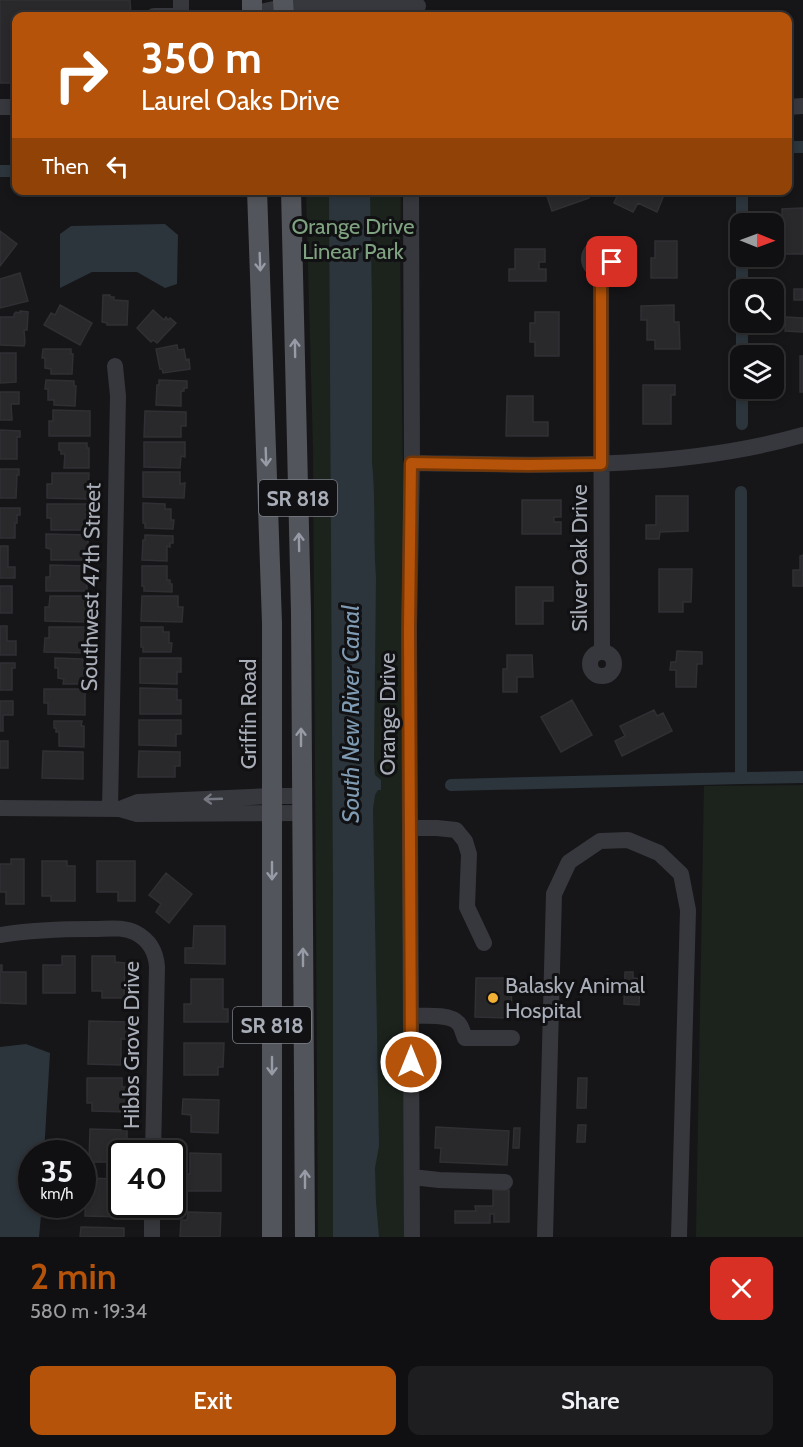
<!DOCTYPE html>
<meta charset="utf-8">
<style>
:root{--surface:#101012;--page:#1e1e20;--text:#f1f3f6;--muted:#9c9d9f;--line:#303032;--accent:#b45309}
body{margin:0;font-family:Cabin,sans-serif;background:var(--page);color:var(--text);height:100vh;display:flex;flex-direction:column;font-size:22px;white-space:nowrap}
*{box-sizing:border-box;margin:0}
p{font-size:20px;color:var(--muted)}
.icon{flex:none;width:33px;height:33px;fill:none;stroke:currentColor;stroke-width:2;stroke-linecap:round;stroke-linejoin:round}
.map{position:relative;height:1237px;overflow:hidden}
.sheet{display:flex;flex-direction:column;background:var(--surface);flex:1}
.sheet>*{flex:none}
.banner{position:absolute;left:12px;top:12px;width:780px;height:183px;border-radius:12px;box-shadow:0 3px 9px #0003,0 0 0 2px var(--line);background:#b45309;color:#fff;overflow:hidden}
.needle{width:39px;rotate:91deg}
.controls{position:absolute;left:730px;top:213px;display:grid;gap:12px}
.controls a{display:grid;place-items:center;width:54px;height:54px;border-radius:12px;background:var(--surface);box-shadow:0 3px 9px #0003,0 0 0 2px var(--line);font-size:30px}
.speed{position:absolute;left:18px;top:1140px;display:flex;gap:12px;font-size:30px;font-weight:700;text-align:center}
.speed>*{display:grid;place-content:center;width:78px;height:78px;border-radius:50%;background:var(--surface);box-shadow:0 3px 9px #0003,0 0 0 2px var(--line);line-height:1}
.speed small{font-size:15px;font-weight:400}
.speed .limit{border:3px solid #111;border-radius:9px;background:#fff;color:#111}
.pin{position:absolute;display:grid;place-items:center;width:51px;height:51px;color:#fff;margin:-26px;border-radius:12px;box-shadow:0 3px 9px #0006}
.me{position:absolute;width:66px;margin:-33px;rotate:0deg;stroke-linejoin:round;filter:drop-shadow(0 0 4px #0008)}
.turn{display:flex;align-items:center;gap:21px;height:126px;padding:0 30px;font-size:27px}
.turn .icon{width:78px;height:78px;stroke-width:2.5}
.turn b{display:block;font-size:42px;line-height:51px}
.then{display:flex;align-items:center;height:57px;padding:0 30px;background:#0003;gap:12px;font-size:22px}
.round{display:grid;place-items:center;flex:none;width:63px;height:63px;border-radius:12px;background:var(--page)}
.headline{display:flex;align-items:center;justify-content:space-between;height:102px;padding:0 30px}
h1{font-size:36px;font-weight:600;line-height:45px;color:var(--accent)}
.button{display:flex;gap:12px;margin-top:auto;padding:12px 30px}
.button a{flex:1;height:69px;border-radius:12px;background:var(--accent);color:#fff;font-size:24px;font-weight:600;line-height:69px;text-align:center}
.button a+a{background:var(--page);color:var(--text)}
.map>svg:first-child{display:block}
.green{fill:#1c231d}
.water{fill:#2c353c}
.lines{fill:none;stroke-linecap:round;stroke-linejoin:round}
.canal{stroke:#2c353c;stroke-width:12}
.building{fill:#29292c;stroke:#303034;stroke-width:1.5}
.minor{stroke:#37383d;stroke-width:16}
.major{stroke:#53555c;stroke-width:20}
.oneway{stroke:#979ba6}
.oneway2{stroke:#757881}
.route-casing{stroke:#753606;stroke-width:15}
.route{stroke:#b45309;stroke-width:10}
.poi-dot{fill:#f2b134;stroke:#111113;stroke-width:2}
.labels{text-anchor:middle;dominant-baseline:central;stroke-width:6;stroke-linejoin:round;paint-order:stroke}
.shield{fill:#111113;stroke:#7b7e86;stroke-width:1.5}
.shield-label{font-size:21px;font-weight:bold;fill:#a8adb8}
.park-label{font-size:22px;fill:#7fa381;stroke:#111113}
.street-label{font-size:22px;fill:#a8adb8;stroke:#111113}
.poi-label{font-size:22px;fill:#a8adb8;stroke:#111113;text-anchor:start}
.water-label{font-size:24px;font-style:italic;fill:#7f9bb3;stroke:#111113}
</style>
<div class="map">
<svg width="803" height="1237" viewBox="0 0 803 1237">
<rect width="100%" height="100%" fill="#161618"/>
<path class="green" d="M306,191h95l-1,55 3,232 4,759h-89l-5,-789z
M803,785v452h-107l8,-451z"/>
<path class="water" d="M329,191h41l2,114v158c4,38 1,76 4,115l-2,181 1,16 6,5v10h-3l-3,5 -2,14 6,337 -4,22 1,34 3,35h-46v-343z
M165,224l13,11 -1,49 -12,4 -28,-16h-45l-32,16v-54l11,-8z
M26,1044l24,9 -6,100 -12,1v50l10,1 -3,32h-39v-190z"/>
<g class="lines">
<path class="canal" d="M788,147h15
M0,171h16
M742,224v-34
M742,290v-34
M742,356v-34
M742,424v-36
M741,778l62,-1
M451,785l290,-7v-286"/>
</g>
<path class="building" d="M0,0h130l1,16h-115v67h-16z
M545,190h41l3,8 -37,13z
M620,190h46l-9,22 -19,-9 -5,9 -19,-9z
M803,208v46h-20l-1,-45z
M0,231l17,13 -17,22z
M655,241h22v37h-26v-20h4z
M515,249h30v13h-6v7h7v12h-37v-12h6z
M20,273l8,28 -28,7v-29z
M794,289h9v11h-9z
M103,295h7v2h4v3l14,1 -1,24h-20v-2l-5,-1z
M60,305l32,18 -12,22 -36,-20 7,-12 4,2z
M674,305v17h5l1,27h-25v-9h-8v-20h-6v-14z
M153,310l11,10 2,-3 2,3 2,-2 6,5 -19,20 -4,-3 -2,2 -14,-14z
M20,311l8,1v2l-1,16h-3l1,12 -1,4 -24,-1v-28h14v-3l2,-2 4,1z
M535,312h24v44h-24v-14h-5v-19h5z
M786,317l17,1v14l-18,-1z
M177,345l1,5 6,-1 2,11 3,-1 1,10 -27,4 -1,-4h-2l-4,-20z
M43,349h28v5h2l-1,20h-21v-5l-6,-1v-10h-3z
M0,353h16v29l-16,1z
M800,356h3v36h-3z
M46,380l28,1v5h2l-1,20 -21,-1v-5h-6v-11h-3z
M159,380l28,1v7h-3v3h-3v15l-25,-1 1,-20h2z
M643,385h32v10h-4v29h-28z
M0,392h19v12h-8l1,16h-12z
M507,396h26v26h15v14h-42z
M53,410l37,1v25h-41v-15h4z
M145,411l41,1v14h-5v11h-37z
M0,430l20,1v6h-3v22h-17z
M144,442h41v15l-4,-1 -1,12 -36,-1z
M59,443h28v5h2v20h-25l1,-14h-4v-4h-2z
M0,469h19v6h-2l-1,23h-16z
M143,472h37v12l5,-1 -1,15 -41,-1z
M52,473h37l-1,26 -41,-1v-14h5z
M656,496h32v35l-28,1 -1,7h-13v-14h10z
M522,500h39v17h-7v5h7v12h-39z
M143,503l22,1v5h6v11h3l-1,9 -28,-1v-5h-2z
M47,504h41v26h-37v-12h-4z
M0,508h20v7h-3v8h-2v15h-15z
M46,534l42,1v25h-37v-11l-5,-1z
M145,535l28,1v7h-3v4l-3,-1v15l-25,-1 1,-20h2z
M0,546h8v21h7v11h-15z
M803,555v31h-10v-16h7v-14z
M50,565l37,1v25h-41v-14h4z
M142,566h25v14h3v4h2v8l-28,-1v-5h-2z
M659,569h33l-1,33h-8v10h-24z
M0,586h12v27h-12z
M516,587h37v14h-10v23h-27z
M50,596h37l-1,26 -41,-1v-14h4z
M142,596h36v11h5l-1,15 -41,-1z
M0,626h7v15h9v14h-16z
M49,627h37v26l-42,-1 1,-14h4z
M141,627h22v5h6v11h3l-1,9h-28v-5h-2z
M677,651l25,1v12h-5l-1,23h-20v-17h-6l1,-8h5z
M507,655h25l1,22h-16v15h-14v-23h4z
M55,658l28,1v5h3l-1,20h-22l1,-5 -6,-1v-10h-3z
M140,658h41v14h-4v12l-37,-1z
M0,663h15v5h-3v22h-12z
M140,688l37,1v11h4v14h-41z
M44,689h41v26l-37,-1v-11h-4z
M572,700l20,35 -31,17 -20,-35z
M0,701h13v14h-10v16h-3z
M654,710l3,6 6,-3 9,18 -50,25 -7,-15 10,-5 -5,-10z
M139,720h42v14h-5v12l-37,-1z
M54,721h28l-1,5h3v21l-25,-1v-14h-3v-4h-2z
M0,741h8v27h-8z
M43,751l40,1v27l-41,-1z
M139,751l41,1v14h-5v11h-37z
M11,859h13v45h-18v-12h-6v-28h11z
M42,861h25v5h8v35h-24v-5h-9z
M97,861h38v40h-17v-9h-21z
M166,873l26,21 -23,29 -13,-11 5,-8 -12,-9z
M194,926h31v38l-40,-1v-15h8z
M62,956h13v37h-32v-28h19z
M92,956h23v6l10,1 -1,35h-22v-7h-10z
M0,965h2v7h24v32l-26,-1z
M625,972h8v6l7,1 -1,26 -15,-1z
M476,978h36l-1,40 -36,-1z
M191,979h32v30h5v13h-44v-18h7z
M89,1021l40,1 -1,17h-7v26l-33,-1z
M184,1043h40l-1,24h-5v8h-34z
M87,1078h35v9h5v25l-35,-1v-8h-5z
M578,1078h9l-1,30h-9z
M183,1099l36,1 -1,33 -27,-1v-17l-9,-1z
M578,1125h8l-1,17h-8z
M436,1127l73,4 -2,34 -67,-3 1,-14h-6z
M514,1128h6l-1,20h-6z
M90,1129l37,1v17h-10v15h-28z
M190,1153l31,1v37h-40v-17h9z
M86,1178l32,1 -1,21h5v4h3v13l-40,-1z
M493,1190h16v32h-15v-8h-4v9h-35v-12h21l-1,-5h18z
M188,1212l33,1 -1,24h-40l1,-17h6z
M81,1227l43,1v9h-44z"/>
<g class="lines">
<path class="minor" d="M181,0v16
M252,14l31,-7 135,-1
M154,16h27
M0,107h16
M788,107l15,-1
M411,190l1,273 -3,166 3,608
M589 259a12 12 0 1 1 24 0a12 12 0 1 1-24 0Z
M601,270l1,381
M412,463c130,2 264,8 391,-28
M590 664a12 12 0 1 1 24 0a12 12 0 1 1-24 0Z
M0,808l120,1 17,5 165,-1
M110,809l8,-413 -3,-30
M120,809l18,-7 134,-6h30
M410,828h27l19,2 9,11 4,13 -2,53 17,36
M0,935c31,-5 62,-6 94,-6 13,0 29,-3 42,4 13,7 20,19 21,34l-4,187
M411,1016c12,0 40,-3 48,8 3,3 4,10 6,14h47
M412,1177l27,3 66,2
M152,1237v-33
M545,1237l9,-343 15,-32 31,-21 28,-1 31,13 22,21 7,36 -9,327"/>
<path class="major" d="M252,0v16
M283,0l1,16
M257,190l15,433v614
M291,190l10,423 4,624"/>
</g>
<defs><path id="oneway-shaft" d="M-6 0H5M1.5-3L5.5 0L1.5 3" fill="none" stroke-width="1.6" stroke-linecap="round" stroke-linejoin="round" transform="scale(1.5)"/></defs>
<g class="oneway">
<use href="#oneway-shaft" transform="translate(260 262) rotate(88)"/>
<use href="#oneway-shaft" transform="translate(295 348) rotate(-91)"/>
<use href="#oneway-shaft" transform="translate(266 457) rotate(88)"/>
<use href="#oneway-shaft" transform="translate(299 542) rotate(-91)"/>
<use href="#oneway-shaft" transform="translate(301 737) rotate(-90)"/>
<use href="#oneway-shaft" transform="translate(272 871) rotate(90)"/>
<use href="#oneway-shaft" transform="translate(303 957) rotate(-90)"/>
<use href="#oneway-shaft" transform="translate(272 1066) rotate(90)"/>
<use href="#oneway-shaft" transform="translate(305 1179) rotate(-90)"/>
</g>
<use class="oneway2" href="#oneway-shaft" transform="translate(213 799) rotate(178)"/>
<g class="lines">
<g class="route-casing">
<path id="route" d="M411,1062l-2,-433 2,-166 118,2 72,-1v-194l7,-2 4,-6"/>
</g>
<use href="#route" class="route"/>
</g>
<circle class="poi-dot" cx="493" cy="998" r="6"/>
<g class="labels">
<g class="shield">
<rect x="259" y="480" width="78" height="36" rx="4.5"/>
<rect x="233" y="1007" width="78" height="36" rx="4.5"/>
</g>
<g class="shield-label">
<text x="298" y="498">SR 818</text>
<text x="272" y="1025">SR 818</text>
</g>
<g class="park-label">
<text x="353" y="226">Orange Drive<tspan x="353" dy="25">Linear Park</tspan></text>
</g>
<g class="street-label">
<text transform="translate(579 558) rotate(-90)">Silver Oak Drive</text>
<text transform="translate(91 587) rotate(-89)">Southwest 47th Street</text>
<text transform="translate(248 714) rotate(-90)">Griffin Road</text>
<text transform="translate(387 714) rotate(-90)">Orange Drive</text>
<text transform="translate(131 1045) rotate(-90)">Hibbs Grove Drive</text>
</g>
<g class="poi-label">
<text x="505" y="985">Balasky Animal<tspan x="505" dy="25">Hospital</tspan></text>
</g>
<g class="water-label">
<text transform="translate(350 714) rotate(-90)">South New River Canal</text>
</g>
</g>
</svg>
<div class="controls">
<a><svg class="needle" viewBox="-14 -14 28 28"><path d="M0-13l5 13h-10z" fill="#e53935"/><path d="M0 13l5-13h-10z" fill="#9c9d9f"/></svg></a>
<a><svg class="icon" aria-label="search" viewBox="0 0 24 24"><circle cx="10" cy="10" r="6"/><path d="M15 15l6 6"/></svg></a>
<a><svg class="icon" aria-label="layers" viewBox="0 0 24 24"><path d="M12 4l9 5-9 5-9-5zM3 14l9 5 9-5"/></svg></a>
</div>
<div class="speed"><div>35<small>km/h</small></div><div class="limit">40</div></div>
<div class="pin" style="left:612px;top:262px;background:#d93025"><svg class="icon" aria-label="arrive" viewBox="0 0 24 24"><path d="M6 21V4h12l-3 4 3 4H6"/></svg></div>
<svg class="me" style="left:411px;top:1062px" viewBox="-20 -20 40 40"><circle r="17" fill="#b45309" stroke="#fff" stroke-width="3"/><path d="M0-11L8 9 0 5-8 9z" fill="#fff"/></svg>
<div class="banner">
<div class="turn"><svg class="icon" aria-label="right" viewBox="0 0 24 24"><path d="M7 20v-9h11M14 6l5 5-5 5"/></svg><div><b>350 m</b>Laurel Oaks Drive</div></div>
<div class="then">Then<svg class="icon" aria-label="left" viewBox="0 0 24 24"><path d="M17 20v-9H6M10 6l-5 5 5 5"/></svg></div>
</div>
</div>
<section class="sheet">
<div class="headline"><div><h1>2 min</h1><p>580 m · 19:34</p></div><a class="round" style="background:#d93025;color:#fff"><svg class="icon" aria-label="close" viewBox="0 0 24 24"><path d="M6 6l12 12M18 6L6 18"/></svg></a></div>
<div class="button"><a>Exit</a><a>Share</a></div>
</section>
